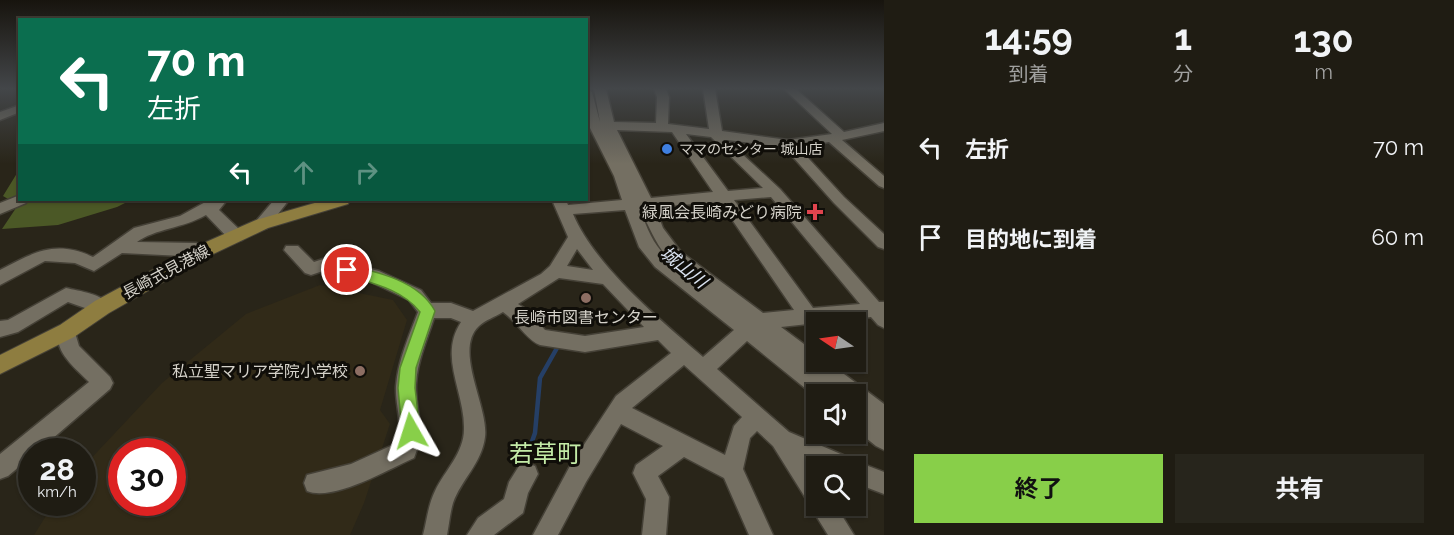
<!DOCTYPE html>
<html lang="ja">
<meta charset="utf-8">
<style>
:root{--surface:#1f1c13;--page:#27251c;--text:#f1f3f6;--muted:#a1a1a0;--line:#3c3a33;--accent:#88cf49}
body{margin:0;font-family:Raleway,"Noto Sans JP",sans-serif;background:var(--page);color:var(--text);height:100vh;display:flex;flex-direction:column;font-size:22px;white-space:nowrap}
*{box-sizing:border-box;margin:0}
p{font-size:20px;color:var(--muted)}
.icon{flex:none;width:33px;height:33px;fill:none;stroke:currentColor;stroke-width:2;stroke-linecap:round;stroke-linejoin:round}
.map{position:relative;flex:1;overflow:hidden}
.drawer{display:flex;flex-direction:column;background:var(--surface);width:570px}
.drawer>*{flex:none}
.top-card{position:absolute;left:18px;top:18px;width:570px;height:183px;border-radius:0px;box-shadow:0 2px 4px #0004,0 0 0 2px var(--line);background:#0b6e4f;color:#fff;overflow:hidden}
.needle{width:39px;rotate:283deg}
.tools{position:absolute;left:806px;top:312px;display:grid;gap:12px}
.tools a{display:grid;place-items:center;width:60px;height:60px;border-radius:0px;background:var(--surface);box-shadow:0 2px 4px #0004,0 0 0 2px var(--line);font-size:30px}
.speed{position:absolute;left:18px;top:438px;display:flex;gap:12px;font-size:30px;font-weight:700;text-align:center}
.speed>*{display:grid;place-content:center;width:78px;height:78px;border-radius:50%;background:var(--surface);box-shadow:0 2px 4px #0004,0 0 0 2px var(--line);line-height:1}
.speed small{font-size:15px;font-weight:400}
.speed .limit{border:9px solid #d22;background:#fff;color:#111}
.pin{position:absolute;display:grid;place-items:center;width:51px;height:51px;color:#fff;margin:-26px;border:3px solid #fff;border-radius:50%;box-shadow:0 2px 6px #0007}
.me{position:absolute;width:66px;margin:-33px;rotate:354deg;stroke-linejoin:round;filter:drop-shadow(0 0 4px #0008)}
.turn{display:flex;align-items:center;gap:21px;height:126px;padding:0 30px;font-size:27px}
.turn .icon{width:78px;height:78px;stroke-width:2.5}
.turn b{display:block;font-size:42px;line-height:51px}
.lanes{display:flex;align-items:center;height:57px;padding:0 30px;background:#0003;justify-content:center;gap:30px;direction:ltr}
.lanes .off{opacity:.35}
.eta{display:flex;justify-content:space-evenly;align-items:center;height:102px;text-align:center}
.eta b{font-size:36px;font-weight:700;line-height:42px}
.button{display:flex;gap:12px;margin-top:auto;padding:12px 30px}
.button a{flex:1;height:69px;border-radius:0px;background:var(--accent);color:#111;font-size:24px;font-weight:700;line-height:69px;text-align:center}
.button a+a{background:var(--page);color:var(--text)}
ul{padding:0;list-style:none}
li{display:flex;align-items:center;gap:18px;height:90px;padding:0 30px}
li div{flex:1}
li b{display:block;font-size:22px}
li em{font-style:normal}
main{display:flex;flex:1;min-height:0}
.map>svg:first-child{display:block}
.built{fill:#312a18;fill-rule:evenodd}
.forest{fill:#4b5826}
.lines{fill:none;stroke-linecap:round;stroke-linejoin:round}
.stream{stroke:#253f66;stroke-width:4.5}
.minor-casing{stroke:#454137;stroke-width:3}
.major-casing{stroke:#454137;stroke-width:2}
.minor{fill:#746f62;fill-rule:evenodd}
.major{fill:#8e7d40;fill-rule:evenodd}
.route{fill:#88cf49;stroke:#58872f;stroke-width:1.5}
.shop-dot{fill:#3f7fe0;stroke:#100e09;stroke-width:2}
.health-dot{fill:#e0444e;stroke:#100e09;stroke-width:2}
.education-dot{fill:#8d6e63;stroke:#100e09;stroke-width:2}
.labels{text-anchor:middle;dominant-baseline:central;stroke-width:6;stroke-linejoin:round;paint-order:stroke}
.far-poi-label{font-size:14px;fill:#d5d2ca;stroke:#100e09;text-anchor:start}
.poi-label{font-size:16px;fill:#d5d2ca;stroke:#100e09;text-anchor:end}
.street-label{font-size:16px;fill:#d5d2ca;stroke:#100e09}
.water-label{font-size:18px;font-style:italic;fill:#dbe4f2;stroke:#100e09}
.near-quarter-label{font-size:24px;fill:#c3eba7;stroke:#100e09}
</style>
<main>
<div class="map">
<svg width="884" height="535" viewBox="0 0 884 535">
<rect width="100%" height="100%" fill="#292519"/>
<path class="built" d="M320,285l73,15 14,20 -27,90 10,14 -26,79 -14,32h-316l20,-32 28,-1 1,-35 79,-84 84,-69zM122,452h50v50h-50z"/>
<path class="forest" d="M19,170l1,30h111l-14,7 -59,18 -56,4 16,-24 -15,-9z"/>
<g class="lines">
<path class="stream" d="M523,467l12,-34 5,-55 17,-30"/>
<g class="minor-casing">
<path id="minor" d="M586,89l6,3 8,30 -6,-33h12l8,33 42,1 1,-26 -3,-8h12l3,8 -1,27 41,5 -6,-40h12l7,42 66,9 44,-6 -48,-45h12l48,43 40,-9v8l-42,9 42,36v12l-5,-2 -50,-44 -31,5 46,50 40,37v15l-6,-2 -44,-44 -50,-56 -57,-7 53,49 99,113h5v26l-6,-3 -7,-8 -90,10 35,26v9h12l56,42v46l-8,-4 -21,-17v-35h-15l-3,-2 1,2h-22v3l-69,-56 -30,28 72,63 61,26 2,4 3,-1 29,11v22l-29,-11v-17h-37l-9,-4 7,12v32h20l18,29h-26l-13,-21 -3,-10 -4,-2 -35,-56 -16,-15 -7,7 -7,31 30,66h-24l-25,-57 -40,-21 -26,19 11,21 -3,38h-24l4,-36 -13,-26 3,-8 27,-19 -42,-22 -35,58 -28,53h-25l37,-69 46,-70 55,-43 -13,-13 -73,12 -45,-7c-12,-4 -24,-24 -37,-33 -8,5 -18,8 -24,14 -26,24 10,81 6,111 -3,26 -24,43 -32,66 -3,10 -4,22 -6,32h-24c4,-15 5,-30 12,-44 10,-21 29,-38 29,-62 1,-37 -26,-72 -3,-107l-10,-4h-17c-7,22 -17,44 -18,67 -1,30 11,40 -2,73 -25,11 -81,44 -107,33l-3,-8 3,-8 44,-11 46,-21c6,-20 -2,-38 -1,-57 2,-26 13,-50 22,-74l-9,-12 -40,-19 -43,-11 -15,5 -6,-2 -21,-23 2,-4h12l16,16 12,-4 53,13 42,19 10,13h20l22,8 68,-37 9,-8 18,-29 -16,-37h14l2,5 54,-5 -8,-24 -25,-50zM603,130l25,46 9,23 -9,-23zM617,130l55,2 41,60 -62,6zM686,134l25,3 52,51 -35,3zM771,197l89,107 -47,4 -79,-108zM720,202l74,108 -31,3 -82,-61 -18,-24 -8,-21zM640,209c12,23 18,43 40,60 -24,-19 -30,-32 -40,-60zM625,210l14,37 16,20 79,63 -31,27c-42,-36 -108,-91 -130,-143zM577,249l16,21 -26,-4zM559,278l44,6 41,43 -59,9 -40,-6 -18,-20 -9,-6zM684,365l58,52 -8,9 -9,29 -93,-47z
M20,105v7l-20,8v-8z
M20,195v5h8l-2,3 -26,11v-11z
M209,200h18l-8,10 23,22 2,4 -2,4h-12l-24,-25c-22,13 -52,14 -69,27l59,1 13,4 2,4 -2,4 -6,2 -81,-4 -28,18 -19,-8 -30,-2 -45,24v-15c33,-17 55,-31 93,-13l41,-29 46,-12z
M274,200h15l-22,28h-10l-3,-4 3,-4z
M66,288c13,3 38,6 45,19l-3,5 -6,2 -34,-12 -50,30 -18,5v-16l8,-1z
M67,323l6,3 6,20 31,31 3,6 -3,6 -73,63h-5v4l-24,20 -8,3v-25l89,-72c-14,-14 -40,-34 -28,-56z
M527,463l8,3 3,8 -10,19 -5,20 -29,22h-27l11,-17 26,-19 5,-17 10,-16z"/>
</g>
<g class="major-casing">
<path id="major" d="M325,200h25l-2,4 -80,24 -59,28 -100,57 -35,24 -74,37v-19l60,-30 35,-24 102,-55 59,-26z"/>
</g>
<use href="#minor" class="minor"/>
<use href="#major" class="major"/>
</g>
<linearGradient id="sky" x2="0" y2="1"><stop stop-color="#17140e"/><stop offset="0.54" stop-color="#434649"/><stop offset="1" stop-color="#434649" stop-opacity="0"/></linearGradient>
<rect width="884" height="164" fill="url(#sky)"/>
<path class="route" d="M347,265c31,7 72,16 88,46l-19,57 -1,20 5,43 -3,6 -6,3 -6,-3 -3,-6 -4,-43 2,-20 20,-56c-19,-24 -50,-29 -78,-38l-2,-4z"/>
<circle class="shop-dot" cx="667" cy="149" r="6"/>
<path class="health-dot" d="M812 203h6v6h6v6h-6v6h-6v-6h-6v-6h6z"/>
<g class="education-dot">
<circle cx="586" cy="298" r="6"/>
<circle cx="360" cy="371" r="6"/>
</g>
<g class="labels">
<g class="far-poi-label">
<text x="679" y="149">ママのセンター 城山店</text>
</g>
<g class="poi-label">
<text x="802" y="212">緑風会長崎みどり病院</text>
<text x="586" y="317" text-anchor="middle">長崎市図書センター</text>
<text x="348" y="371">私立聖マリア学院小学校</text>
</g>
<g class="street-label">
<text transform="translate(166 272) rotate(-28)">長崎式見港線</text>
</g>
<g class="water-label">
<text transform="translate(684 267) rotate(39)">城山川</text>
</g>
<g class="near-quarter-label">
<text x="545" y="453">若草町</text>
</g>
</g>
</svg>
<div class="tools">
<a><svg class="needle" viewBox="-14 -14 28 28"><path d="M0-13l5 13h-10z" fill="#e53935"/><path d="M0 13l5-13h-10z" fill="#a1a1a0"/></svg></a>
<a><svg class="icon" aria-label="sound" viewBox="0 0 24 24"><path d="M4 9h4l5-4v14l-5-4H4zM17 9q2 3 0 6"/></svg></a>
<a><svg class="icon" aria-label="search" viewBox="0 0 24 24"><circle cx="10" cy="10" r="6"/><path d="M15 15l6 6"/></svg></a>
</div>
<div class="speed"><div>28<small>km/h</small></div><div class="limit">30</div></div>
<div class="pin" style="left:347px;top:270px;background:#d93025"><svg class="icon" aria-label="arrive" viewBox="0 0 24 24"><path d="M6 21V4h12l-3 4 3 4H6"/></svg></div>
<svg class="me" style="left:411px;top:431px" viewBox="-20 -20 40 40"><path d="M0-17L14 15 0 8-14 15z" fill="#88cf49" stroke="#fff" stroke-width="4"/></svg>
<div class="top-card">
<div class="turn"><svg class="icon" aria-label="left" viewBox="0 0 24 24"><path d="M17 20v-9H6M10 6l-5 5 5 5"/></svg><div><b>70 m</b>左折</div></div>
<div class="lanes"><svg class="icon" aria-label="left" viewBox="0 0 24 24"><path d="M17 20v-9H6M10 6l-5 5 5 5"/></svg><svg class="icon off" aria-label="ahead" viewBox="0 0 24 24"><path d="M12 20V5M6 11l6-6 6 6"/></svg><svg class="icon off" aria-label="right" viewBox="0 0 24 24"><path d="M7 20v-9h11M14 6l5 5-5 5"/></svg></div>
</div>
</div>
<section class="drawer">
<div class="eta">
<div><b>14:59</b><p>到着</p></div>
<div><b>1</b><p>分</p></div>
<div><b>130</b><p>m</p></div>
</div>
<ul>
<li><svg class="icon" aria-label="left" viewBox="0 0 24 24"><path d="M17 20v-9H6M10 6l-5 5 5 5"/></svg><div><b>左折</b></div><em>70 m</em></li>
<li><svg class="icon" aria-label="arrive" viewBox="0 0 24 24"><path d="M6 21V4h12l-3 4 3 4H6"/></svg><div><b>目的地に到着</b></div><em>60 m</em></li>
</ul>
<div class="button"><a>終了</a><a>共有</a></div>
</section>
</main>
